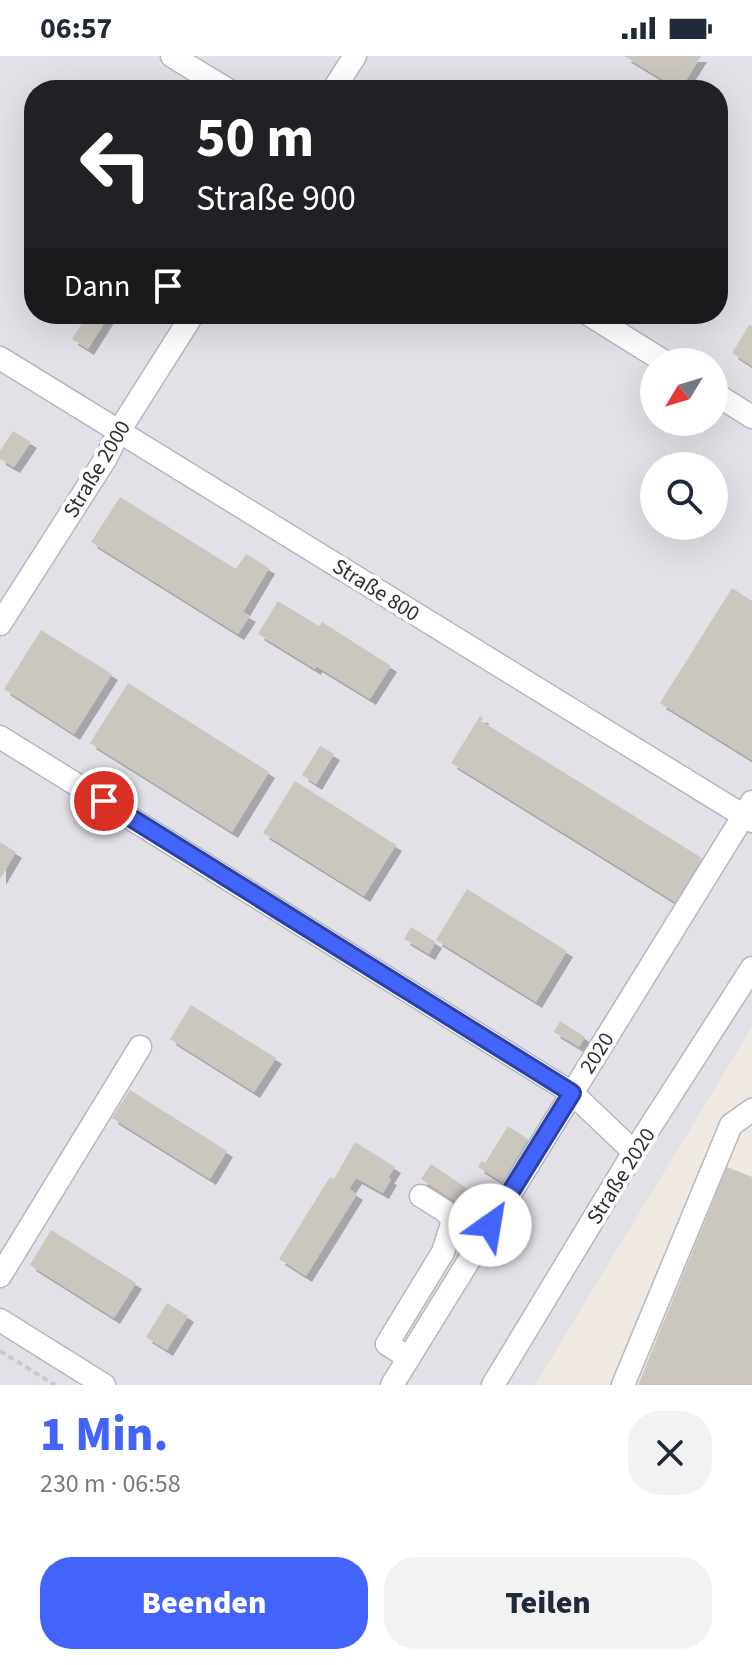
<!DOCTYPE html>
<html lang="de">
<meta charset="utf-8">
<style>
:root{--surface:#fff;--page:#f2f2f3;--text:#1f2937;--muted:#747a83;--accent:#4264fb}
body{margin:0;font-family:"Source Sans 3",sans-serif;background:var(--page);color:var(--text);height:100vh;display:flex;flex-direction:column;font-size:30px;white-space:nowrap}
*{box-sizing:border-box;margin:0}
p{font-size:26px;color:var(--muted)}
.icon{flex:none;width:44px;height:44px;fill:none;stroke:currentColor;stroke-width:2;stroke-linecap:round;stroke-linejoin:round}
.map{position:relative;height:1329px;overflow:hidden}
.side{display:flex;flex-direction:column;background:var(--surface);flex:1}
.side>*{flex:none}
.hud{position:absolute;left:24px;top:24px;width:704px;height:244px;border-radius:32px;box-shadow:0 8px 32px #0002;background:#202124;color:#fff;overflow:hidden}
.needle{width:52px;rotate:232deg}
.fabs{position:absolute;left:640px;top:292px;display:grid;gap:16px}
.fabs a{display:grid;place-items:center;width:88px;height:88px;border-radius:50%;background:var(--surface);box-shadow:0 8px 32px #0002;font-size:40px}
.pin{position:absolute;display:grid;place-items:center;width:68px;height:68px;color:#fff;margin:-34px;border:4px solid #fff;border-radius:50%;box-shadow:0 2px 8px #0007}
.me{position:absolute;width:88px;margin:-44px;rotate:32deg;stroke-linejoin:round;filter:drop-shadow(0 0 6px #0008)}
.turn{display:flex;align-items:center;gap:28px;height:168px;padding:0 40px;font-size:36px}
.turn .icon{width:104px;height:104px;stroke-width:2.5}
.turn b{display:block;font-size:56px;line-height:68px}
.then{display:flex;align-items:center;height:76px;padding:0 40px;background:#0003;gap:16px;font-size:30px}
.round{display:grid;place-items:center;flex:none;width:84px;height:84px;border-radius:32px;background:var(--page)}
.head{display:flex;align-items:center;justify-content:space-between;height:136px;padding:0 40px}
h1{font-size:48px;font-weight:800;line-height:60px;color:var(--accent)}
.cta{display:flex;gap:16px;margin-top:auto;padding:16px 40px}
.cta a{flex:1;height:92px;border-radius:32px;background:var(--accent);color:#fff;font-size:32px;font-weight:800;line-height:92px;text-align:center}
.cta a+a{background:var(--page);color:var(--text)}
.status{display:flex;justify-content:space-between;align-items:center;height:56px;padding:0 40px;background:var(--surface);direction:ltr}
.status svg{height:22px;fill:currentColor}
.map>svg:first-child{display:block}
.industrial{fill:#e3e1e8;fill-rule:evenodd}
.building{fill:#cbc7bf;filter:url(#shadow)}
.lines{fill:none;stroke-linecap:round;stroke-linejoin:round}
.minor-casing{stroke:#b4b7c1;stroke-width:25}
.path{stroke:#c9c9c9;stroke-width:4;stroke-dasharray:6 4;stroke-linecap:butt}
.minor{stroke:#fff;stroke-width:22}
.route-casing{stroke:#2b41a3;stroke-width:20}
.route{stroke:#4264fb;stroke-width:14}
.labels{text-anchor:middle;dominant-baseline:central;stroke-width:8;stroke-linejoin:round;paint-order:stroke}
.street-label{font-size:22px;fill:#2e2e2e;stroke:#fff}
</style>
<div class="status"><b>06:57</b><svg viewBox="0 0 49 12"><path d="M0 12V9h3v3zM5 12V6h3v6zM10 12V3h3v9zM15 12V0h3v12zM26 1h20v11H26zM47 4h2v5h-2z"/></svg></div>
<div class="map">
<svg width="752" height="1329" viewBox="0 0 752 1329">
<defs>
<filter id="shadow"><feDropShadow dx="6" dy="6" stdDeviation="0" flood-color="#0004"/></filter>
</defs>
<rect width="100%" height="100%" fill="#efe9e1"/>
<path class="industrial" d="M0,0h752v971l-217,358h-535zM34,34h684v224h-684zM654,306h60v60h-60zM654,410h60v60h-60z"/>
<path class="building" d="M624,0h77l-21,34z
M88,258h22l-22,35 -16,-10z
M749,269l3,1v40l-20,-13z
M13,375l18,11 -17,25 -14,-8v-8z
M120,441l116,72 10,-15 23,14 -26,44 7,4 -12,18 -147,-92z
M732,532l20,13v159l-92,-57z
M278,545l41,25 3,-4 69,44 -21,33 -54,-33 -1,3 -57,-35z
M41,574l71,44 -38,60 -70,-45z
M128,627l141,89 -37,60 -142,-89z
M480,660l3,2 -2,3 221,137 -27,44 -224,-139z
M320,690l14,8 -18,30 -14,-9z
M295,725l101,64 -32,51 -101,-63z
M0,786l16,10 -16,27z
M467,833l100,62 -31,51 -100,-62z
M411,871l25,15 -7,12 -25,-15z
M191,949l85,53 -22,34 -84,-53z
M560,965l25,16 -6,10 -25,-15z
M130,1034l97,61 -17,28 -98,-61z
M508,1070l20,13 -26,43 -24,-15 4,-6 3,2z
M355,1086l40,25 -7,11 3,1 -8,14 -27,-15 -7,11 8,5 -51,82 -27,-17 51,-82 4,2z
M431,1108l40,27 -10,14 -40,-26z
M727,1111l25,10v208h-114z
M51,1174l85,53 -22,35 -84,-53z
M167,1247l21,13 -21,34 -21,-13z"/>
<g class="lines">
<g class="minor-casing">
<path id="minor" d="M172,0l56,34
M333,34l22,-34
M588,258l77,48
M0,302l752,463
M714,337l38,24
M0,568l106,-166 13,-27 74,-117
M0,681l572,356 62,59
M0,1220l140,-229
M0,1264l104,65
M409,1302l-22,-14 56,-92 10,-31 -8,-10 -24,-15
M392,1329l360,-583
M493,1329l141,-233 118,-184
M623,1329l108,-260 21,-15"/>
</g>
<path class="path" d="M0,1295l55,34"/>
<use href="#minor" class="minor"/>
</g>
<g class="lines">
<g class="route-casing">
<path id="route" d="M104,745l468,292 -82,132"/>
</g>
<use href="#route" class="route"/>
</g>
<g class="labels">
<g class="street-label">
<text transform="translate(97 413) rotate(-59)">Straße 2000</text>
<text transform="translate(376 534) rotate(32)">Straße 800</text>
<text transform="translate(597 997) rotate(-58)">2020</text>
<text transform="translate(621 1120) rotate(-58)">Straße 2020</text>
</g>
</g>
</svg>
<div class="fabs">
<a><svg class="needle" viewBox="-14 -14 28 28"><path d="M0-13l5 13h-10z" fill="#e53935"/><path d="M0 13l5-13h-10z" fill="#747a83"/></svg></a>
<a><svg class="icon" aria-label="search" viewBox="0 0 24 24"><circle cx="10" cy="10" r="6"/><path d="M15 15l6 6"/></svg></a>
</div>
<div class="pin" style="left:104px;top:745px;background:#d93025"><svg class="icon" aria-label="arrive" viewBox="0 0 24 24"><path d="M6 21V4h12l-3 4 3 4H6"/></svg></div>
<svg class="me" style="left:490px;top:1169px" viewBox="-20 -20 40 40"><circle r="19" fill="#fff"/><path d="M0-13L10 11 0 6-10 11z" fill="#4264fb"/></svg>
<div class="hud">
<div class="turn"><svg class="icon" aria-label="left" viewBox="0 0 24 24"><path d="M17 20v-9H6M10 6l-5 5 5 5"/></svg><div><b>50 m</b>Straße 900</div></div>
<div class="then">Dann<svg class="icon" aria-label="arrive" viewBox="0 0 24 24"><path d="M6 21V4h12l-3 4 3 4H6"/></svg></div>
</div>
</div>
<section class="side">
<div class="head"><div><h1>1 Min.</h1><p>230 m · 06:58</p></div><a class="round"><svg class="icon" aria-label="close" viewBox="0 0 24 24"><path d="M6 6l12 12M18 6L6 18"/></svg></a></div>
<div class="cta"><a>Beenden</a><a>Teilen</a></div>
</section>
